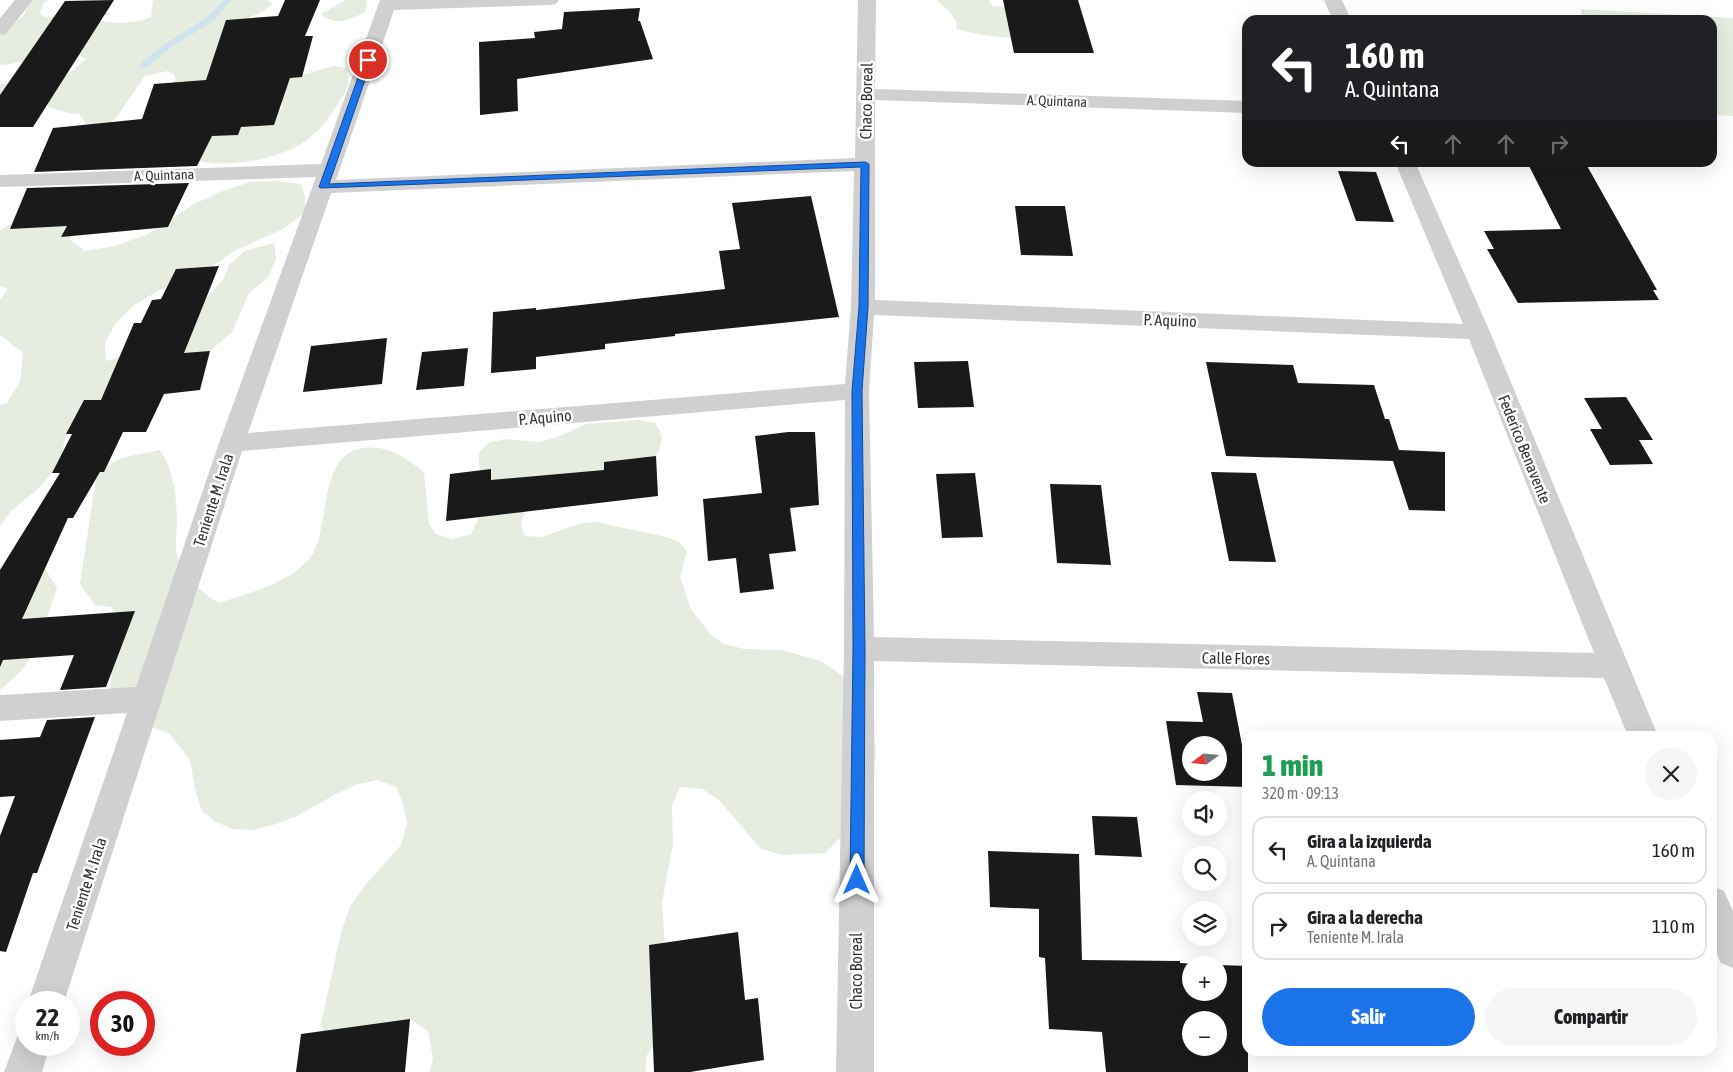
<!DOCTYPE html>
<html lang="es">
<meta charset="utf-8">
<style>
:root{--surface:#fff;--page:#f6f6f6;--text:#202124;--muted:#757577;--line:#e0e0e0;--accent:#1a73e8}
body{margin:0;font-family:"Asap Condensed",sans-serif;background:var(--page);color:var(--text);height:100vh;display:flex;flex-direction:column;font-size:19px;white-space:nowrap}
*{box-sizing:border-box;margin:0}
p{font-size:16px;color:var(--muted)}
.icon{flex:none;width:28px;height:28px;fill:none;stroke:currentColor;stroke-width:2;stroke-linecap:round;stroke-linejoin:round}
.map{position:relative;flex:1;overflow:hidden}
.side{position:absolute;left:1242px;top:731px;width:475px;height:325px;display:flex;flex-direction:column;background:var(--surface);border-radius:15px;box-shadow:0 5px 20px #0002}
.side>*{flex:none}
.guide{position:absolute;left:1242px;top:15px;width:475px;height:152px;border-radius:15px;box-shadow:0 5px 20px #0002;background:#202124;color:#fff;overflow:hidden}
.needle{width:32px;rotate:254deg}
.fabs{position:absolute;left:1182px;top:736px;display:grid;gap:10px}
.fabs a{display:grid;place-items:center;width:45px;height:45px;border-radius:50%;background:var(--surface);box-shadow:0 5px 20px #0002;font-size:25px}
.speed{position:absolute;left:15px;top:991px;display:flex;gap:10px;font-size:25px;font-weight:700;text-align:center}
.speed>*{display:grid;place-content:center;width:65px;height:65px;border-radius:50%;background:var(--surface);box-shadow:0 5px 20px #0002;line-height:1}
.speed small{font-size:12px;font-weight:400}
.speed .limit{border:8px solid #d22;background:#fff;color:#111}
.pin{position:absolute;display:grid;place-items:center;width:42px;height:42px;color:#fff;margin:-21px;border:2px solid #fff;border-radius:50%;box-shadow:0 1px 5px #0007}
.me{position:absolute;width:55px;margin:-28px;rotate:0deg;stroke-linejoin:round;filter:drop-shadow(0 0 4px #0008)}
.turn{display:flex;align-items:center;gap:18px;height:105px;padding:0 20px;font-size:22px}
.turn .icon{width:65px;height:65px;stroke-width:2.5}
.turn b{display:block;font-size:35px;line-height:42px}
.lanes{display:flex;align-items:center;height:48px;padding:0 20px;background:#0003;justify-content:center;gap:25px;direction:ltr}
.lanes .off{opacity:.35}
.round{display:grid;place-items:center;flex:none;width:52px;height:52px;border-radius:26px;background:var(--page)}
.overview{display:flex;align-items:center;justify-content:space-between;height:85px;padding:0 20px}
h1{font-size:30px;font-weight:800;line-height:38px;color:#1e9e55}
.action{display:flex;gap:10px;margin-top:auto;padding:10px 20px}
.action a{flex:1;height:58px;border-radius:30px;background:var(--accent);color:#fff;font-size:20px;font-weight:800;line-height:58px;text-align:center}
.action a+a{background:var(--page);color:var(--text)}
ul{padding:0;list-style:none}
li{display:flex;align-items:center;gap:15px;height:68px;margin:0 10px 8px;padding:0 10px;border:2px solid var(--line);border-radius:15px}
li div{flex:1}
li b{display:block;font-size:19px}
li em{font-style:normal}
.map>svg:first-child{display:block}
.green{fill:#e6ecdf}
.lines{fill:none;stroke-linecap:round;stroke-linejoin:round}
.stream{fill:#cfe2ee;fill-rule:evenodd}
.building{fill:#1a1a1a;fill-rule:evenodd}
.minor{fill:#d0d0d0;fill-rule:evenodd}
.route{fill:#1a73e8;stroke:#114b97}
.labels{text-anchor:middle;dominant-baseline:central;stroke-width:5;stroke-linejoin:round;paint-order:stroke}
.far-street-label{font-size:14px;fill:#333;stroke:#fff}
.street-label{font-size:16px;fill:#333;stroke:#fff}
</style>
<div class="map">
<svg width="1733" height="1072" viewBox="0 0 1733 1072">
<rect width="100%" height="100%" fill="#fff"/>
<path class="green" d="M31,0h17l-5,4 -3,10 6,3 59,-5 7,3 -35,2c25,4 50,11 74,0l2,-17h114l5,4c-8,10 -21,10 -31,19l54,54 39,-11 12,2c6,14 0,24 -8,35 -8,13 -15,24 -26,33 -25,22 -82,33 -113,25l-10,-18 87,-28 7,-7 -1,-6 -109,-19 2,-3v-5l-7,-4 -23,5 -27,39 -7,8 -24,2 -8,-11 -11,-1 -20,-6 1,-2 -8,-3 -41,14v-32l66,-8 20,-17c-26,-15 -58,6 -86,6v-35c18,-9 24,-10 31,-30z
M346,0h21l-1,11c-15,9 -31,16 -45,3z
M936,0h53l3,6 34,4 -6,27c-14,2 -51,-3 -64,-9l1,-6 -9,-12z
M1580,9l153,9v98l-20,-1 -1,-95h-127z
M277,181l24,3 4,13v15l-20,16 -51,23 -21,15 -55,25 -25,15 -18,18 -10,19 1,18 34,-7 67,-57 16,-17 6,-15 16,-14 29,-8 2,16 -8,19 -19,15 -17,39 -22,19 -59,35 -65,26 -20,22 -4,19 -10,20 -13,15 -28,23 -11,15v-121l7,-2 13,-21 3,-29 -23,-18v-35l8,-11 -8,-3v-56c11,-4 15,-11 24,-19 25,-22 54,-26 87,-26l10,12 -43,26 -8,17 15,11 30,-5 33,-12 46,-30 26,-12 30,-10z
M639,420l16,3c9,13 8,20 1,33l-131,54 -4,15 4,11 17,1 37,-13 17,-2 66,14 16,5 9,10 -7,26 11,32 20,26 13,9 20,5 38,1 39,11 32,22 19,31 4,37 -3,37 -18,35 -30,30 -43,2 -22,-7 -41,-48 -17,-11 -22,-2 -8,18 1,39 -11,58 7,110 -7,23 -15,20 -2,17h-216l4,-13 -5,-28 -18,-12 -11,9 -72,16 -6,-21 21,-94 9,-24 16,-22 34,-38 6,-22 -4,-20 -7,-16 -18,-7 -20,4 -22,10 -39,22 -21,8 -23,6 -21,-1 -16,-7 -14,-11 -6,-18 -6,-33 -20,-26 -36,-14 -15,-10 -9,-12 2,-32 9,-48 -10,-11 -16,-2 -15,-21 16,-105 12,-14 17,-8 35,-7c15,21 17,53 17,78 -1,9 -2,19 0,27 3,18 27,40 42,48 28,-9 72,-21 91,-45 21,-28 7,-104 53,-110 25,-3 42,9 61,24l5,52 7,10 16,5 19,-5 7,-14 8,-28 -5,-13 -3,-25 10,-11 18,-4 32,3 17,-4 31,-14z
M45,569l12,19 -10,30 -16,14 -1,27 -9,12 -21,19v-73l11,-23z"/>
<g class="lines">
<path class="stream" d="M224,0h8l-20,22 -41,25 -24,20h-6v-4l24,-19 41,-26z"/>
</g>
<path class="building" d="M114,0l-81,127h-33v-32l65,-94z
M285,0h35l-15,36h8l-11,41 -12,1 -16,47 -33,2 -3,8 -26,1 -15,30 -163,6 19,-44 89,-9 12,-35 52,-4 20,-60 52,-4z
M1003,0h75l16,53h-80z
M640,8l-2,13h2l13,38 -136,20 1,32 -38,4 -1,-73 56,-4 -1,-6 28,-3 2,-17z
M1527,162l59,2 71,126h-4l6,10 -141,3 -31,-54h7l-10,-18 77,-2z
M1338,171l38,1 18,50 -38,-1z
M189,183l-21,44 -107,10 6,-11 -57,3 17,-41z
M811,196l28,121 -164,17v2l-70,8v5l-69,8v12l-45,4 2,-61 43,-4v2l189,-21 -6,-38 21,-2 -8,-46z
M1015,206h50l8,50 -52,-1z
M219,266l-35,87 26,-2 -10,39 -36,4 -18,38h-23l-19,40h-4l-27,46h-5l-46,101 113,-8 -29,76 -46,3 14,-35 -71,5 -3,7v-97l60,-97h-8l20,-39h-6l18,-34h17l33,-77h7l11,-23 9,-1 15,-30z
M387,338l-5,46 -79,8 8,-46z
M468,348l-4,38 -48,4 6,-38z
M968,361l6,46 -56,1 -4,-46z
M1206,362l87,3 5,18 76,2 11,34h4l10,31 46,2v59l-36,-1 -16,-49 -167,-5z
M1626,397l27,43h-14l14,24 -43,1 -20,-36h12l-18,-31z
M788,432h27l4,73 -29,3 6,43 -27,3 5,35 -34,4 -4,-35 -28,3 -5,-62 59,-6 -7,-57z
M656,456l2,40 -212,25 4,-47 41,-5v11l113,-10v-8z
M1211,472l45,1 20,89 -47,-1z
M975,473l8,64 -41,1 -6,-64z
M1050,484l51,1 10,80 -54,-2z
M1197,692l35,1 16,83v11l-72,-2 -10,-64 37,1zM1191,745h28v27h-28z
M95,717l-58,156h-4l-27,79 -6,-1v-115l15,-40 -15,1v-57l40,-3 7,-17z
M1092,816l45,1 5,40 -47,-2z
M988,851l91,3 3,106 98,1v2l35,2h-24v27h28v-27l29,1v106h-142l-4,-40 -53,-3 -4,-71 -6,-1v-48l-49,-2zM1191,1020h28v28h-28z
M738,932l7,68 13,-2 6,62 -74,12h-36l-5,-127z
M410,1019l-5,53h-109l5,-38z"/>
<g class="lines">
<path class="minor" d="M15,0h18l-27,34 -6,1v-17z
M380,0h179l-3,4 -6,1 -156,5 -58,170 519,-22 3,-158h18l-1,89 373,12v12l-373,-13v200l588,24 -68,-162h20l75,170 168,404h-30l-24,-58 -730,-17v411h-38l8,-423 1,-249 -603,51 -178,551h-36l99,-289 -127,8v-26l136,-8 83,-244 97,-266 -316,10v-12l321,-11zM854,171l-3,136 -6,77 -597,49 83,-240zM874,315l595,24 125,314 -720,-16 -5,-246z
M1324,0h18l9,20h-18z
M1712,886l12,5 9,20v57l-12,-5 -9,-19z
M26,1029v16h24l-8,27h-38l15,-40z"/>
</g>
<path class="route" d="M365,58l7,2 -43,124 536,-22 4,2 -1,143 -6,84 3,258 -1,231 -2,4 -5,2 -5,-2 -2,-4 3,-231 -1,-258 7,-84 2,-140 -540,21 -2,-1z"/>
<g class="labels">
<g class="far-street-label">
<text transform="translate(1057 101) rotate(2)">A. Quintana</text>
<text transform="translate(164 175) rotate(-2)">A. Quintana</text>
</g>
<g class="street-label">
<text transform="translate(866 101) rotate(-89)">Chaco Boreal</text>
<text transform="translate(1170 320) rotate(2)">P. Aquino</text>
<text transform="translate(545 417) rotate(-5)">P. Aquino</text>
<text transform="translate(1525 449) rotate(68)">Federico Benavente</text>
<text transform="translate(213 500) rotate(-72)">Teniente M. Irala</text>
<text transform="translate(1236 658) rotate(1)">Calle Flores</text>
<text transform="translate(86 884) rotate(-72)">Teniente M. Irala</text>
<text transform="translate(856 971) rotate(-90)">Chaco Boreal</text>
</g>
</g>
</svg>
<div class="fabs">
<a><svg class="needle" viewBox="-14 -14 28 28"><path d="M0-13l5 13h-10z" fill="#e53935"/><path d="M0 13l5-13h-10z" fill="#757577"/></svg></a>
<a><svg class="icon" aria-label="sound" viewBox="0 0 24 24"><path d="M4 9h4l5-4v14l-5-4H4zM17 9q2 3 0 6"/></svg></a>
<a><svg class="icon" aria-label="search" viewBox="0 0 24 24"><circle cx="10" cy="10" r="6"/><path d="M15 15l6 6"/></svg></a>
<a><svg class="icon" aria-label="layers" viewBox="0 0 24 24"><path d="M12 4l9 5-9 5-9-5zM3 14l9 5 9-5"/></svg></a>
<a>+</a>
<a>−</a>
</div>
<div class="speed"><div>22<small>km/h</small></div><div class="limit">30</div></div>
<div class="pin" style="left:368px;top:60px;background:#d93025"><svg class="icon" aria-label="arrive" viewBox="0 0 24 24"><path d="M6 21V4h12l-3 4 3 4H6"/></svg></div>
<svg class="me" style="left:857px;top:880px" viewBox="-20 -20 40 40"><path d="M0-17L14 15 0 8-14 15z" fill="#1a73e8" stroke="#fff" stroke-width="4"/></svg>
<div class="guide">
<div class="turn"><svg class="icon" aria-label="left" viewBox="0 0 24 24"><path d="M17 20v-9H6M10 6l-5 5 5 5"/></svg><div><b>160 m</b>A. Quintana</div></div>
<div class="lanes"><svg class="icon" aria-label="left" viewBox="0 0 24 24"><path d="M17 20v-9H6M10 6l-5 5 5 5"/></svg><svg class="icon off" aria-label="ahead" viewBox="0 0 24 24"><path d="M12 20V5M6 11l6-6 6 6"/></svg><svg class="icon off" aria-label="ahead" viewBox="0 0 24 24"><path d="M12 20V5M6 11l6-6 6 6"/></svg><svg class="icon off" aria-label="right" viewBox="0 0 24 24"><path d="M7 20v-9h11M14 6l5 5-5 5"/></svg></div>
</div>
<section class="side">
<div class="overview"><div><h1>1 min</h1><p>320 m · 09:13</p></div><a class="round"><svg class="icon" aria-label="close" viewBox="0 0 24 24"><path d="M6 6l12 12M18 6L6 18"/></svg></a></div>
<ul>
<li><svg class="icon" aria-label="left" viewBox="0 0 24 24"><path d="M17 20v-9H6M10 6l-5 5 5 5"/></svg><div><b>Gira a la izquierda</b><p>A. Quintana</p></div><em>160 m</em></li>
<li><svg class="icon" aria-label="right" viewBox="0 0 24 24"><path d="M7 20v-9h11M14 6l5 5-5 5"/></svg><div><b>Gira a la derecha</b><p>Teniente M. Irala</p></div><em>110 m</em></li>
</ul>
<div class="action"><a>Salir</a><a>Compartir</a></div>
</section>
</div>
